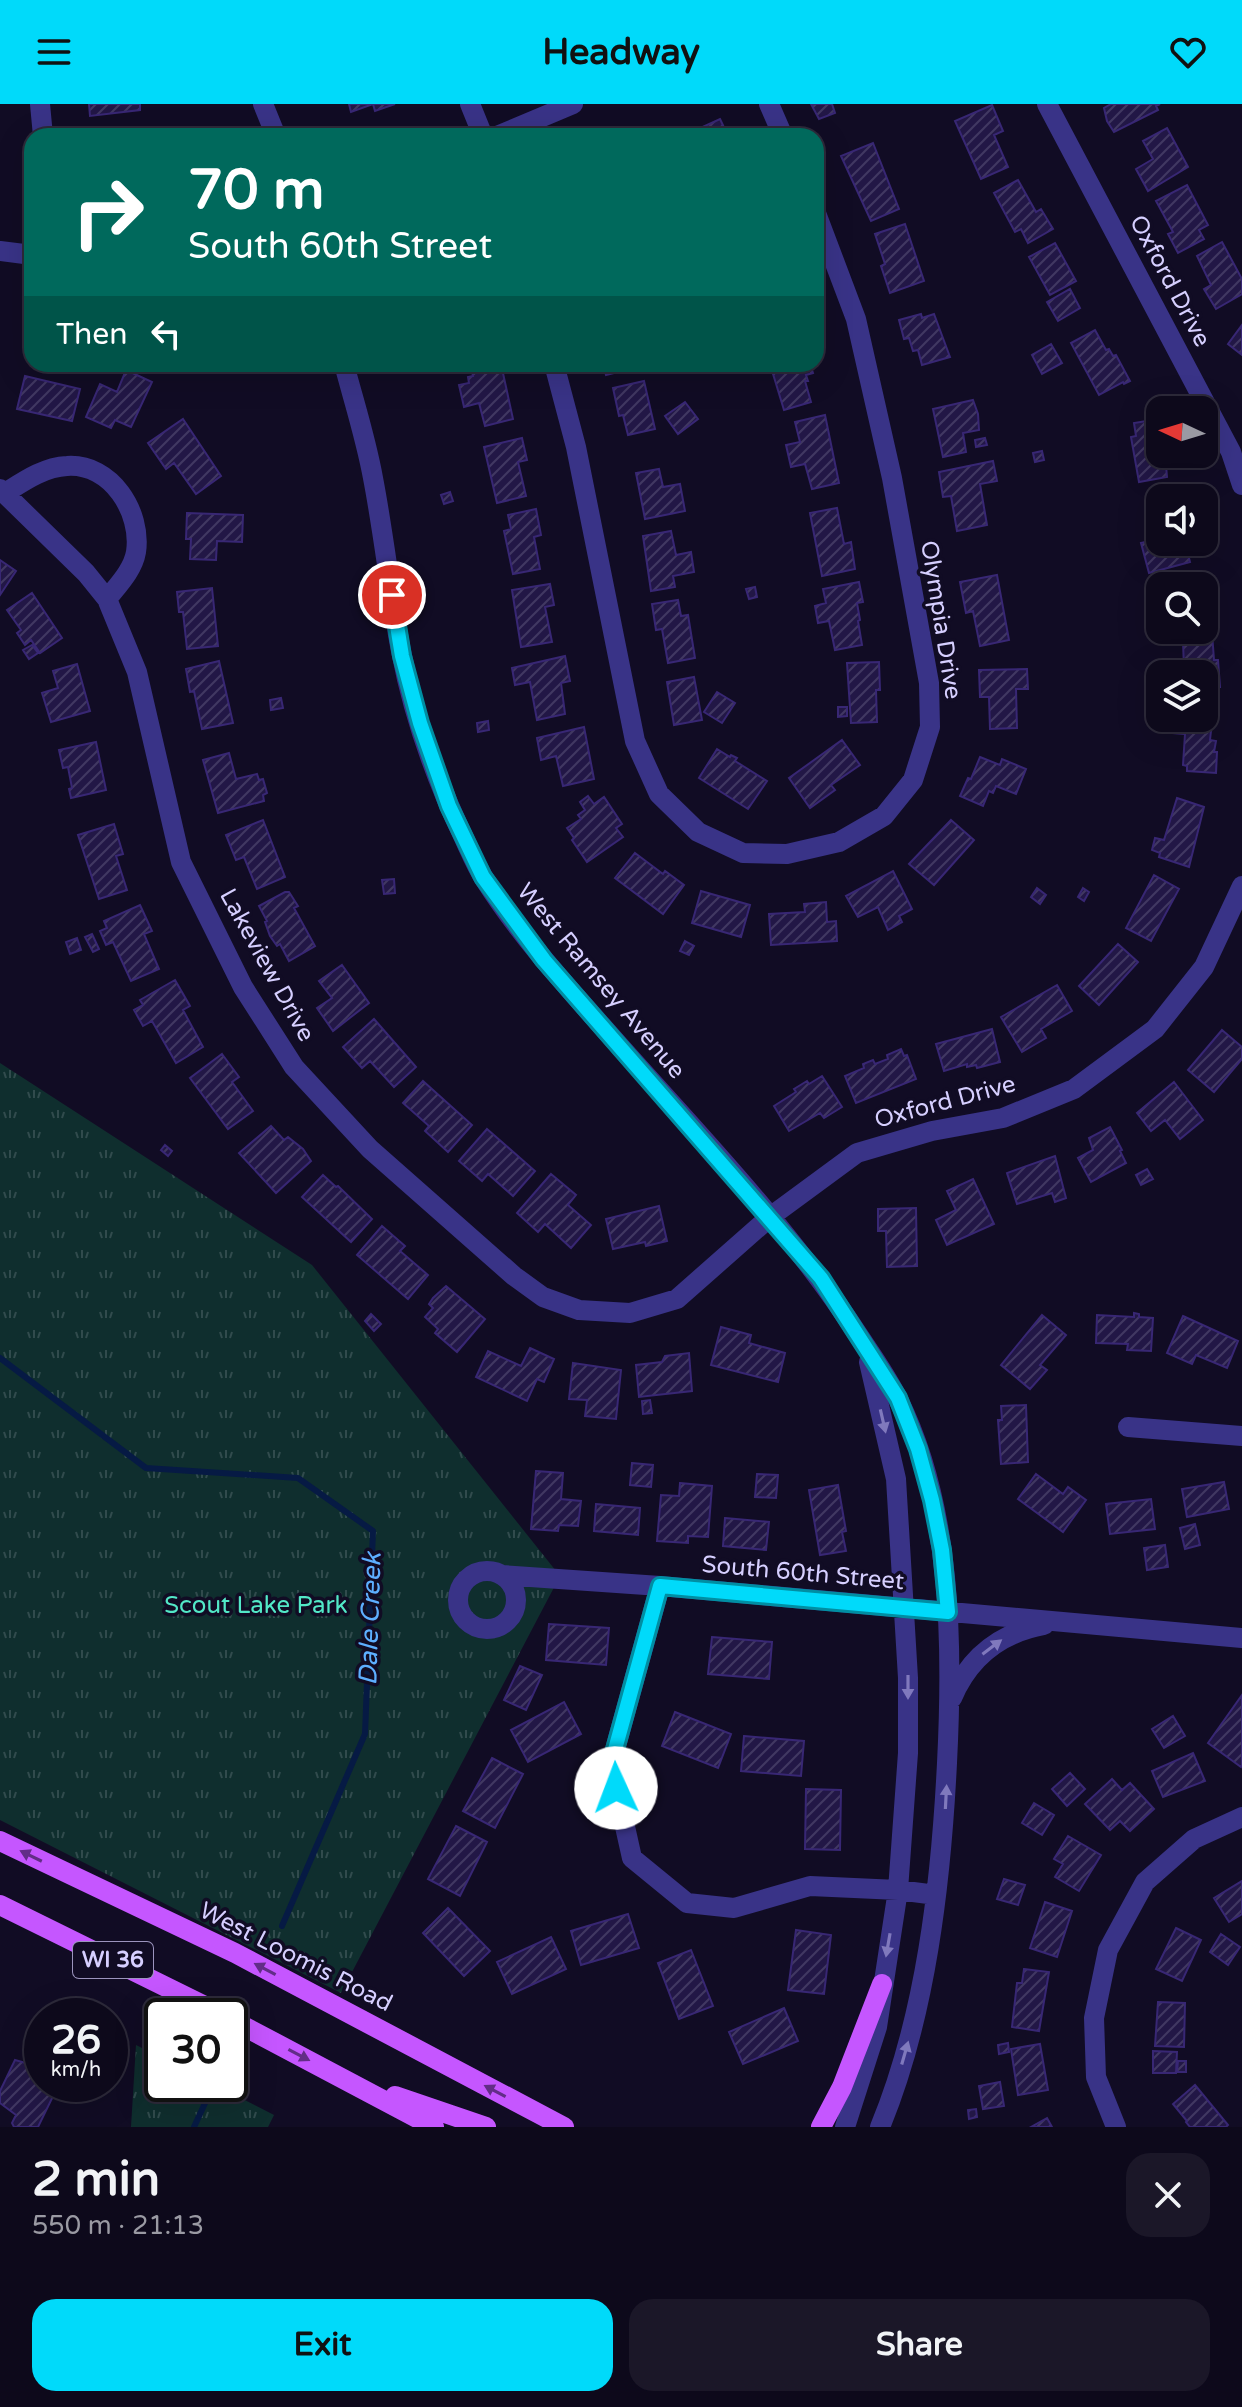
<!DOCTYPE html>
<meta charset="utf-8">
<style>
:root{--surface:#0d091b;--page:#1b1728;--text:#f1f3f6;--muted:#9a9aa3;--line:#2d2a3a;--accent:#00dafa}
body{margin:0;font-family:"Varela Round",sans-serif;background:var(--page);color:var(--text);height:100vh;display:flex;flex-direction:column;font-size:30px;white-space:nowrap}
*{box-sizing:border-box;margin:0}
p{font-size:26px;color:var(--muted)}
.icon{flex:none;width:44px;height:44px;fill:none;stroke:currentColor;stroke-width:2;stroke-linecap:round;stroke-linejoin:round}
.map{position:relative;height:2023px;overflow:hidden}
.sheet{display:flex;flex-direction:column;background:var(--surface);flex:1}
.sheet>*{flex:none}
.hud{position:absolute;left:24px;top:24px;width:800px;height:244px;border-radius:24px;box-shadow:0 8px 32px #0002,0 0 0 2px var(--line);background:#00695c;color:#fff;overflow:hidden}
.needle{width:52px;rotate:274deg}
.fabs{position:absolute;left:1146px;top:292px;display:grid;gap:16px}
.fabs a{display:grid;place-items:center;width:72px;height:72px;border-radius:16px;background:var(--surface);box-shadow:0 8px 32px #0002,0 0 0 2px var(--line);font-size:40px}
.speed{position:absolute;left:24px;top:1894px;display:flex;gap:16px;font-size:40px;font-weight:700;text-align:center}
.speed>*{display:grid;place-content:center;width:104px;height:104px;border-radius:50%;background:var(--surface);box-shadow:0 8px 32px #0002,0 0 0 2px var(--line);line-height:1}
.speed small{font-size:20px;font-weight:400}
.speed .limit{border:4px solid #111;border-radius:12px;background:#fff;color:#111}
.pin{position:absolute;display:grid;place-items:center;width:68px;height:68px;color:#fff;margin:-34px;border:4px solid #fff;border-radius:50%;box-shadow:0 2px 8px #0007}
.me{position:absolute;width:88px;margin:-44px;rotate:358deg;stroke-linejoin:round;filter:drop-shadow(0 0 6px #0008)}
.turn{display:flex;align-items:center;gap:28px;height:168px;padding:0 32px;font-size:36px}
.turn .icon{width:104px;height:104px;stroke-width:2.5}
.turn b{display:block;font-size:56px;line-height:68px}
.then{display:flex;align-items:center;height:76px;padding:0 32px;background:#0003;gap:16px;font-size:30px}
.round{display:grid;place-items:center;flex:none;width:84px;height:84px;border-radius:24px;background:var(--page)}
.overview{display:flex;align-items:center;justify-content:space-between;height:136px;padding:0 32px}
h1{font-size:48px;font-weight:700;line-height:60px}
.primary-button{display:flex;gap:16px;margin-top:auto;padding:16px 32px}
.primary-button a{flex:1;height:92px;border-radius:24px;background:var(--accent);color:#111;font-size:32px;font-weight:700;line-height:92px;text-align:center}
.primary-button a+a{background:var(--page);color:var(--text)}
header{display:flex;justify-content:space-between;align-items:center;height:104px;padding:0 32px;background:var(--accent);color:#111;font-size:36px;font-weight:700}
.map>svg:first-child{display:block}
.grass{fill:url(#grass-tufts)}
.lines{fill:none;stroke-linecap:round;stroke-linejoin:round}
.stream{stroke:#061a44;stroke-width:6}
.building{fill:url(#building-hatch);stroke:#382774;stroke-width:2}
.minor{stroke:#393387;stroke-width:20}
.major{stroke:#c556ff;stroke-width:20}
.oneway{fill:#8079bd}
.oneway2{fill:#622d87}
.route-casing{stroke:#008ea2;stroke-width:20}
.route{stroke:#00dafa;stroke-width:14}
.labels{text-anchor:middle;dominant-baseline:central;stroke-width:7;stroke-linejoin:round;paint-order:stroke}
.shield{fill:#110c24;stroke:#9b94bd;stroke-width:2}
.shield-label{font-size:22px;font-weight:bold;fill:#d6cfff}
.street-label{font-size:24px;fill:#d6cfff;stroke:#110c24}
.park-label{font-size:24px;fill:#52e8c7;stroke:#110c24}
.water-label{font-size:26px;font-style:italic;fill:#5dafff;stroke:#110c24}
</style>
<header><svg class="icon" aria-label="menu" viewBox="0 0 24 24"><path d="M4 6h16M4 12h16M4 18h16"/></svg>Headway<svg class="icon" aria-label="heart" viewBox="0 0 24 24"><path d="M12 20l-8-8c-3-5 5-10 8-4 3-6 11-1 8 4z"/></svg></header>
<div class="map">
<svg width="1242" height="2023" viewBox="0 0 1242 2023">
<defs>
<pattern id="grass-tufts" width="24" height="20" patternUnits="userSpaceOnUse" patternTransform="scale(2)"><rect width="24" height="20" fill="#0f2e2e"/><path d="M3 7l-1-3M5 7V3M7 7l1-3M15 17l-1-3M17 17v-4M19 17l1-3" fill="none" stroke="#314b4d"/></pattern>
<pattern id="building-hatch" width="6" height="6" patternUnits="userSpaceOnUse" patternTransform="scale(2)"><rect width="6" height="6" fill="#221746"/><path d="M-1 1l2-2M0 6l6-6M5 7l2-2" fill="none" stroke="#413862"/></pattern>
</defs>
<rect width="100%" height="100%" fill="#110c24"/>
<path class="grass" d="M0,959l312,202 248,311 -219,417 -341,-173z
M136,1941l26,13v26h51l61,31 -6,12h-137z"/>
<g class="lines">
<path class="stream" d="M0,1254l146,110 152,10 75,53 -8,203 -83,192
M194,2023l12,-26"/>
</g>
<path class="building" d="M89,0h51v6l-50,6z
M349,0h46l-20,7 -2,-7 -22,8z
M811,0h21l3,9 -16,6z
M1111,0h49l-4,2 2,4 -44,22 -7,-11 -3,-13z
M992,1l11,26 -9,4 14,32 -27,12 -26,-58z
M720,15l8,17h-40l-1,-2z
M1167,24l21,39 -40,24 -12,-22 17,-10 -10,-18z
M873,39l26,66 -28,12 -30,-65z
M1018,76l18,32 5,-3 12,20 -25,14 -7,-14 -6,3 -21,-39z
M1187,81l21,40 -9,5 5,9 -26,14 -10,-19 5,-2 -17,-31z
M905,120l19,57 -34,12 -9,-27 4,-2 -10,-30z
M1222,138l20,37v15l-26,15 -12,-20 7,-4 -14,-29z
M1055,139l21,38 -26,14 -21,-38z
M1070,185l10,19 -22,13 -11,-19z
M921,210l1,4 12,-4 16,43 -28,8 -4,-15 -5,1 -4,-13 -5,1 -5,-19z
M1242,221v30l-14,-11z
M1095,226l11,20 3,-1 4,7 3,-1 14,26 -6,3 -1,-2 -24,13 -28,-52z
M1051,240l11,19 -20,11 -10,-19z
M485,260h16l12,55 -28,7 -6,-23 -15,4 -5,-22 10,-2 -1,-6 5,-1 -2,-9z
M603,260h35v3l-32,8z
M770,260h40l3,9 -7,2 2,6h-3l6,21 -27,8z
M126,266l26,12 -21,45 -16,-7 -4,8 -25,-11 14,-33 17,8z
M25,272l55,13 -8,32 -55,-12z
M644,277l11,48 -27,6 -5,-20 -4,1 -6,-28z
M973,296l5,14 1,16 -16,3 3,19 -23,5 -10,-48z
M685,298l13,17 -20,15 -13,-18z
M825,311l14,68 -27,6 -7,-25 -14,3 -5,-22 14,-3 -5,-20z
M183,315l38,57 -25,18 -22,-31 -8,6 -18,-26z
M1159,315l1,35h5l2,23 -28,5 -8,-45 5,-1 -2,-13z
M522,334l5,22 -9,2 8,34 -29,7 -13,-56z
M985,334l2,7 -11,2 -1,-7z
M1042,347l2,9 -9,2 -2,-9z
M993,357l4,20 -17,3 7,41 -30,6 -6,-35 -8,1 -4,-25z
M659,365l4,18 17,-3 5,27 -40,8 -9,-46z
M450,388l3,9 -9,3 -3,-9z
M837,404l7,36 7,-2 4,27 -33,7 -12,-63z
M536,405l5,26 -7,2 6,32 -27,5 -9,-43 7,-2 -3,-14z
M187,409l56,2 -1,27 -25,-1 -1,19 -26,-1 1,-20h-5z
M1160,414v24h25l5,20 -41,11 -8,-30 17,-4 -5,-19z
M671,427l5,24 15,-3 3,20 -21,4 2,11 -24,4 -8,-55z
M0,456l16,11 -16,24z
M997,471l12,65 -29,6 -7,-35 -7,2 -6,-31z
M859,478l4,20 -6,1 3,17 -2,1 4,24 -27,5 -6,-29 -11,2 -3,-17 11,-3 -3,-14z
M550,480l4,21 -9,2 7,35 -31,5 -9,-57z
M755,483l2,10 -8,2 -3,-10z
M212,484l6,58 -31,3 -4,-37h-4l-2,-20z
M32,489l30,45 -22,15 -9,-13 -6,5 -8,-12 4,-3 -14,-20z
M678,496l3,16 7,-1 7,43 -27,5 -6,-34 -6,1 -4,-26z
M1211,515l3,41h4l2,27h-16v-13h-12v-7l-8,1 -1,-26 6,-1 -1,-11h16v-10z
M32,541l6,8 -9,6 -6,-9z
M565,552l5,25 -9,2 4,31 -28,6 -7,-38 -15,3 -3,-17z
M219,557l14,62 -31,6 -8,-38 -4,1 -4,-23z
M879,558l1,28h-4l1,32 -26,1 -4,-60z
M77,560l13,47 -39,11 -9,-29 16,-5 -5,-17z
M1027,565l1,20h-12l1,39 -27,1 -1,-32h-9l-1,-27z
M694,573l8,43 -28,5 -7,-43z
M717,588l18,11 -13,20 -18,-11z
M281,594l2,10 -12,2 -1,-10z
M838,603h9v9l-9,1z
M1174,615l38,3 -2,18 6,1 -2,11h3l-1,21 -29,-2v-5l-4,-1 2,-31 -12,-1z
M488,617l1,9 -11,2 -1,-9z
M584,623l10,52 -31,7 -7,-30 -15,4 -4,-22z
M842,636l18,25 -29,20 4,5 -25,18 -21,-30z
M96,638l10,48 -35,8 -2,-9 3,-1 -4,-21 -5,1 -4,-18z
M717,645l13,8 1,-2 6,3 -2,3 32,20 -19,28 -49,-31z
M229,649l7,26 21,-5 2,6 4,-1 4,14 -4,2 1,6 -46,12 -15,-53z
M980,653l20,8 2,-6 24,10 -10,25 -20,-8 -3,7 -4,-2 -6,15 -23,-10 8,-18 3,1z
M588,692l6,8 10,-7 18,27 -6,4 7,9 -36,25 -15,-22 2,-2 -7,-10 14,-9 -3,-4 7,-5 -5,-8z
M1177,694l27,9 -15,60 -30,-10 1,-4 -8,-3 3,-12 9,2z
M263,716l22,57 -28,12 -13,-32 -8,3 -10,-25z
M951,716l23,20 -40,45 -25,-21z
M114,720l9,30 -7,2 11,34 -28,9 -21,-64z
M635,749l28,21 2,-3 19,14 -21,29 -48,-36z
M893,767l19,38 -13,7 3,6 -14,8 -10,-23 -20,10 -12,-21z
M1154,771l25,14 -28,52 -25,-13z
M394,775l1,14 -11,1 -2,-14z
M1037,784l9,7 -6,9 -9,-7z
M1083,784l6,4 -5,9 -6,-4z
M701,787l49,14 -9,32 -49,-14z
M285,788h4l9,14 -4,2 21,38 -26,15 -9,-17 -3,2 -7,-10 -5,-14 2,-1 -8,-15z
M826,798l1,20 9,-1 1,20 -66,4 -2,-31 36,-2 -1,-8z
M140,801l12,26 -8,3 15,35 -28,12 -18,-39 -7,3 -6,-14 7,-3 -3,-7z
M92,830l7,15 -6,3 -8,-15z
M77,834l4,12 -11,4 -4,-12z
M685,837l9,5 -5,9 -9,-4z
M1118,840l20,18 -39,43 -20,-19z
M342,861l27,38 -36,28 -16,-23 15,-10 -13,-17z
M175,876l15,26 -7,4 20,37 -27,16 -24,-42 -9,5 -9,-16 9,-5 -3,-5z
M1057,881l15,26 -31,18 5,9 -24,14 -21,-35z
M374,915l42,48 -22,20 -24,-26 -8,7 -19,-21z
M992,925l8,33 -23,6 -1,-3 -9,2v-3l-23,7 -8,-27z
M1222,926l20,17v12l-28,33 -26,-22z
M901,945l3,7 3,-1 9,24 -60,24 -11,-27 19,-8 -1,-4 10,-4 2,4 13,-5 -1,-4z
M222,950l17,23 -7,5 21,29 -25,18 -38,-51z
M822,972l20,31 -18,11 -4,-5 -31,18 -15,-25 22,-14 -2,-3 13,-8 2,3z
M423,977l49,44 -24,27 -23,-21 4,-5 -26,-23z
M1174,978l29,38 -23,19 -15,-19 -14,11 -14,-18z
M271,1022l13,14 4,-3 15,12 8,12 -35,32 -37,-40z
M1110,1023l12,23 -2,1 6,12 -35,19 -13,-24 15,-8 -4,-12z
M487,1025l48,42 -22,25 -25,-22 -6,7 -23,-20z
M165,1041l7,6 -4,5 -7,-6z
M1055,1052l11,42 -11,4 -3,-9 -35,11 -10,-31z
M1147,1065l6,10 -12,6 -5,-10z
M551,1070l25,21 -8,10 23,20 -20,23 -26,-24 -7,8 -21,-19z
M323,1071l13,12 2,-1 34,33 -21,23 -49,-45z
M973,1075l21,45 -47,21 -11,-25 20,-10 -9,-19z
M659,1102l8,35 -21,5 -1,-4 -32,7 -7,-30z
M916,1104l1,58 -30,1 -1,-36h-8v-22z
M382,1122l23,20 -5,5 28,24 -20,24 -51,-44z
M446,1182l39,33 -28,33 -22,-19 3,-4 -13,-12 8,-9 -4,-4 4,-6z
M1134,1209l5,1v3l14,1 -2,33 -24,-1 1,-6 -32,-1 1,-28 37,2z
M371,1210l10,10 -7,7 -9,-10z
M1042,1211l24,20 -26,30 7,5 -17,19 -29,-24z
M1183,1212l55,25 -11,27 -31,-13 -4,9 -25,-11z
M721,1223l30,8 -2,8 36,10 -7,29 -67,-17z
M530,1244l24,11 -10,23 -7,-3 -10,22 -51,-24 12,-26 33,15z
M689,1249l3,38 -53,6 -3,-32 26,-3 3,-6z
M573,1259l48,7 -5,49 -31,-3 2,-16 -18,-1z
M650,1296l2,13 -9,1 -1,-13z
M1026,1301l2,57 -27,2 -3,-44h4l-1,-14z
M632,1359l21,2 -2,22 -21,-2z
M536,1367l27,2 -2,26 20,2 -3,25 -19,-1 -1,6 -27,-2z
M757,1370l21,1 -2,23 -21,-1z
M1036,1370l27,20 5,-7 18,13 -23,32 -45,-33z
M1224,1378l5,27 -42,8 -5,-28z
M680,1379l32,3 -4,51 -20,-1v7l-31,-2 4,-46 18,1z
M838,1381l8,46 -4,1 4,19 -26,4 -11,-65z
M1151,1395l4,30 -45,5 -4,-30z
M596,1400l44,4 -2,27 -44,-4z
M725,1414l44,4 -3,28 -43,-4z
M1195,1420l5,21 -15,4 -5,-21z
M1165,1441l3,22 -21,3 -3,-22z
M549,1520l60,4 -3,37 -60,-5z
M712,1533l60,5 -3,37 -61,-5z
M520,1562l22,9 -16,35 -22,-10z
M1242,1591v70l-1,2 -33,-24z
M564,1598l17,32 -53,28 -17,-32z
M675,1608l56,22 -13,34 -56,-22z
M1173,1612l12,20 -21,12 -12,-19z
M744,1632l60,5 -3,35 -60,-5z
M1193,1649l12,28 -42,16 -11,-26z
M492,1654l31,16 -28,54 -32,-17z
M1070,1669l15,16 -18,17 -15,-17z
M1112,1675l10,11 8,-7 24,26 -24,22 -10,-10 -10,9 -25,-26z
M806,1685l35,1 -1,60 -35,-1z
M1034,1699l20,12 -12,20 -20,-12z
M456,1722l31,16 -27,54 -32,-17z
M1068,1732l33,19 -22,36 -24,-14 8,-13 -9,-5z
M1004,1775l21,6 -7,20 -21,-6z
M1242,1777v33l-13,8 -15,-24z
M1045,1798l27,9 -15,46 -27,-9z
M448,1804l42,43 -26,25 -41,-43z
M628,1810l11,34 -58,17 -10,-34z
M1176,1824l25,12 -19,41 -26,-12z
M796,1826l35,5 -7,59 -36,-4z
M1221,1830l19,13 -12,18 -18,-13z
M551,1833l15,32 -54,25 -15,-32z
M691,1846l22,56 -34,13 -21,-56z
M1024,1865l25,3 -10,59 -27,-4 5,-44h5z
M1158,1898l27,1 -1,44 -29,-1z
M784,1904l14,33 -55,23 -14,-32z
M1008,1939l1,9 -10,2 -1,-9z
M1040,1940l8,46 -30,5 -7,-46z
M1153,1947l24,1 -1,21h-23z
M15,1956l25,7 2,-5v22h17l-21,43h-24l-2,-4 4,-8 -16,-12v-12z
M1178,1957h8v11h-9z
M1000,1978l4,24 -21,3 -4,-23z
M1195,1981l33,40 -2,2h-36l-4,-5 1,-1 -14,-17z
M976,2005l1,8 -8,2 -1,-9z
M1047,2014l5,9h-21z"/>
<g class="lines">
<path class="minor" d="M40,0l3,32
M263,0l13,32
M470,0l13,32
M769,0l14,32
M1047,0l184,348 11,33
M497,32l76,-32
M0,147l32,4
M344,260c10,38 22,75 29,114 11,57 17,116 28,173 12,63 35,128 62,185 7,15 13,30 22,44 33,52 75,99 116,145 88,100 183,196 256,308 14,21 30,43 41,66 54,108 55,246 49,364 -6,120 -21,253 -67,364
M554,260l22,83 59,294 24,53 39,38 45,21 44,1 52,-12 45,-26 29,-36 17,-53 -1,-44 -37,-205 -36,-159 -40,-106
M0,385l86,84 21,26 30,73 44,190 62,125 51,80 76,82 144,127 29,21 36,13 51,3 47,-14 93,-82 87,-64 75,-22 71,-13 71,-29 81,-60 49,-62 38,-81
M5,389c19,-12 39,-26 62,-27 44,-3 75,46 69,86 -3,18 -18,33 -29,47
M1128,1323l114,9
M458 1496a29 29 0 1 1 58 0a29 29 0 1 1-58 0Z
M502,1471l158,11 582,52
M660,1482l-49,178 21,94 55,45 47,5 76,-22 88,4 38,5
M952,1594c17,-40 48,-65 92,-73
M845,2023l32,-100 21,-137 10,-137v-75l-12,-199 -27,-117
M1116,2023l-20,-50 -2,-59 14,-68 37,-68 49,-43 48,-22"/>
<path class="major" d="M0,1737l235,112 329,174
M0,1801l225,111
M230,1915l204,108
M395,1992l91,31
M821,2023l21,-40 40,-103"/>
</g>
<defs><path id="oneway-solid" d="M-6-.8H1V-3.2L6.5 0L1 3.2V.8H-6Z" transform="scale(2)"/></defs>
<g class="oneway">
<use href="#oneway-solid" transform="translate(883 1317) rotate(77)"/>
<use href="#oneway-solid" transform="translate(992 1543) rotate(-37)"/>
<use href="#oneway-solid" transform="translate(908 1583) rotate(90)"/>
<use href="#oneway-solid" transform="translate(946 1693) rotate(-87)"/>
<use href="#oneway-solid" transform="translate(888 1841) rotate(100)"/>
<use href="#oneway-solid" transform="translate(905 1949) rotate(-74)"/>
</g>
<g class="oneway2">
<use href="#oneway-solid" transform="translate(31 1752) rotate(-154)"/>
<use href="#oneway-solid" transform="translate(265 1865) rotate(-152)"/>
<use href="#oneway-solid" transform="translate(299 1951) rotate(28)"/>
<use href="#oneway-solid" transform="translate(495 1987) rotate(-152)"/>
</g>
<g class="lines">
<g class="route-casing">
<path id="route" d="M392,491l10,61 18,67 29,83 34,71 61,83 277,318 77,120 20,51 14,51 10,50 6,62 -288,-26 -49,178 5,24"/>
</g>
<use href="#route" class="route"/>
</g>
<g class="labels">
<rect class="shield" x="73" y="1838" width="80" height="36" rx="6"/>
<g class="shield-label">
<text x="113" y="1856">WI 36</text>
</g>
<g class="street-label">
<text transform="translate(1170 177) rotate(62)">Oxford Drive</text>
<text transform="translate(941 516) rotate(81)">Olympia Drive</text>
<text transform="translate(267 861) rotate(61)">Lakeview Drive</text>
<text transform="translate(601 877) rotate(50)">West Ramsey Avenue</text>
<text transform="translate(945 998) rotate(-15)">Oxford Drive</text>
<text transform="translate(803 1469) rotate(5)">South 60th Street</text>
<text transform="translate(296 1853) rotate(27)">West Loomis Road</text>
</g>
<g class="park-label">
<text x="256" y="1501">Scout Lake Park</text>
</g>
<g class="water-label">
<text transform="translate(370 1515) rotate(-88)">Dale Creek</text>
</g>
</g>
</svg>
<div class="fabs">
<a><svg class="needle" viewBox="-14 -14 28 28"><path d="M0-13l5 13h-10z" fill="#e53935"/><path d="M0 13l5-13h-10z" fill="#9a9aa3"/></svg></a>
<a><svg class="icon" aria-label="sound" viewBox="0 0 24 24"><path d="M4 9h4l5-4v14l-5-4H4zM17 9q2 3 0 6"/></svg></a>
<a><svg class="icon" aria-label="search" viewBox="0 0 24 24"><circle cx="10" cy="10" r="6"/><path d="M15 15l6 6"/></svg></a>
<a><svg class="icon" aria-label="layers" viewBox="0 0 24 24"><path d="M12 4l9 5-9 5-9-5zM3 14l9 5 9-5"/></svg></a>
</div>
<div class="speed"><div>26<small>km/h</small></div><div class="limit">30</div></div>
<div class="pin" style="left:392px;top:491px;background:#d93025"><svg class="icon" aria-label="arrive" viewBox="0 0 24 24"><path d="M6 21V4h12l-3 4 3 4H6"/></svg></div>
<svg class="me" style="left:616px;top:1684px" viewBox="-20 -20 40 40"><circle r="19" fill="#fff"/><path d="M0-13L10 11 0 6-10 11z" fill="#00dafa"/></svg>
<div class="hud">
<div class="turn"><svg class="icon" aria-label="right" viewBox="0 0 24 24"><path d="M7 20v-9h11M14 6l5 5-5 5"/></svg><div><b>70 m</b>South 60th Street</div></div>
<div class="then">Then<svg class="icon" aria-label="left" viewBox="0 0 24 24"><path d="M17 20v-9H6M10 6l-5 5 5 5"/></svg></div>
</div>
</div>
<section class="sheet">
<div class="overview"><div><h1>2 min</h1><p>550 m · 21:13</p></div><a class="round"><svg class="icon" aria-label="close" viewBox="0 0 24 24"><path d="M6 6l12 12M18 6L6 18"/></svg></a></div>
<div class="primary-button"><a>Exit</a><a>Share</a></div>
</section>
